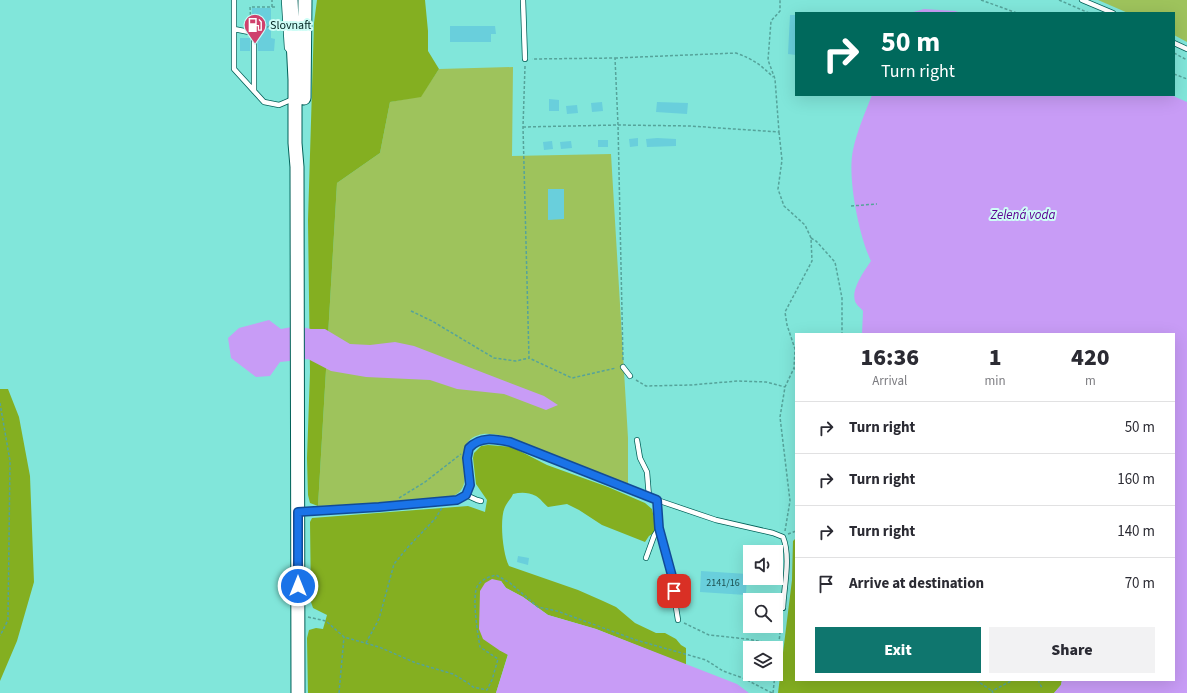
<!DOCTYPE html>
<meta charset="utf-8">
<style>
:root{--surface:#fff;--page:#f2f2f3;--text:#2b2b33;--muted:#7c7c81;--line:#e1e1e2;--accent:#0f766e}
body{margin:0;font-family:"Source Sans 3",sans-serif;background:var(--page);color:var(--text);height:100vh;display:flex;flex-direction:column;font-size:15px;white-space:nowrap}
*{box-sizing:border-box;margin:0}
p{font-size:13px;color:var(--muted)}
.icon{flex:none;width:22px;height:22px;fill:none;stroke:currentColor;stroke-width:2;stroke-linecap:round;stroke-linejoin:round}
.map{position:relative;flex:1;overflow:hidden}
.panel{position:absolute;left:795px;top:333px;width:380px;height:348px;display:flex;flex-direction:column;background:var(--surface);border-radius:0px;box-shadow:0 4px 16px #0002}
.panel>*{flex:none}
.hud{position:absolute;left:795px;top:12px;width:380px;height:84px;border-radius:0px;box-shadow:0 4px 16px #0002;background:#00695c;color:#fff;overflow:hidden}
.buttons{position:absolute;left:743px;top:545px;display:grid;gap:8px}
.buttons a{display:grid;place-items:center;width:40px;height:40px;border-radius:0px;background:var(--surface);box-shadow:0 4px 16px #0002;font-size:20px}
.pin{position:absolute;display:grid;place-items:center;width:34px;height:34px;color:#fff;margin:-17px;border-radius:8px;box-shadow:0 2px 6px #0006}
.me{position:absolute;width:44px;margin:-22px;rotate:0deg;stroke-linejoin:round;filter:drop-shadow(0 0 3px #0008)}
.turn{display:flex;align-items:center;gap:14px;height:84px;padding:0 20px;font-size:18px}
.turn .icon{width:52px;height:52px;stroke-width:2.5}
.turn b{display:block;font-size:28px;line-height:34px}
.eta{display:flex;justify-content:space-evenly;align-items:center;height:68px;text-align:center}
.eta b{font-size:24px;font-weight:800;line-height:28px}
.primary-button{display:flex;gap:8px;margin-top:auto;padding:8px 20px}
.primary-button a{flex:1;height:46px;border-radius:0px;background:var(--accent);color:#fff;font-size:16px;font-weight:800;line-height:46px;text-align:center}
.primary-button a+a{background:var(--page);color:var(--text)}
ul{padding:0;list-style:none}
li{display:flex;align-items:center;gap:12px;height:52px;padding:0 20px;border-top:1px solid var(--line)}
li div{flex:1}
li b{display:block;font-size:15px}
li em{font-style:normal}
.map>svg:first-child{display:block}
.green{fill:#9ec35c}
.forest{fill:#84af21}
.water{fill:#c89cf6}
.building{fill:#69cfdc}
.lines{fill:none;stroke-linecap:round;stroke-linejoin:round}
.service-casing{stroke:#006058;stroke-width:6}
.secondary-casing{stroke:#006058;stroke-width:15}
.path{stroke:#55a39a;stroke-width:1.5;stroke-dasharray:3 2;stroke-linecap:butt}
.service{stroke:#fff;stroke-width:4.5}
.secondary{stroke:#fff;stroke-width:13}
.route-casing{stroke:#114b97;stroke-width:10}
.route{stroke:#1a73e8;stroke-width:7}
.labels{text-anchor:middle;dominant-baseline:central;stroke-width:4;stroke-linejoin:round;paint-order:stroke}
.number-label{font-size:10px;fill:#1c5050}
.poi-label{font-size:12px;fill:#032521;stroke:#cefdf6;text-anchor:start}
.water-label{font-size:13px;font-style:italic;fill:#5c0091;stroke:#cefdf6}
</style>
<div class="map">
<svg width="1187" height="693" viewBox="0 0 1187 693">
<rect width="100%" height="100%" fill="#81e6da"/>
<path class="green" d="M1098,0h89v42l-13,-7v-22h-46z
M513,67l-1,89 99,-2 17,284v46l-123,-48c-7,-1 -16,-3 -22,-2 -39,7 0,52 -32,63l-48,5 -85,4 19,-323 43,-30 10,-51 31,-6 18,-27z"/>
<path class="forest" d="M317,0h108l3,31v20l11,18 -18,28 -31,5 -10,51 -43,30 -19,323 -8,-3 -2,-8 -1,-37 3,-86 -2,-152 6,-197z
M0,389h8l11,28 11,59 4,106 -17,59 -17,40z
M488,445l24,2 35,18 61,22 37,16 7,6 5,22 -8,5 -4,6 -43,-17 -23,-15 -12,-6 -19,3c-4,-3 -8,-9 -12,-11 -8,-4 -15,-4 -23,-2 -2,5 -6,8 -8,13 -6,12 -2,48 4,59l69,24 25,11 13,6 19,16 21,10h9l11,6 5,6 5,3v17l-90,-36 -48,-14 -25,-18 -17,-9 -5,-7 -2,69 9,4 -12,39h-188l-1,-55 2,-8 7,-2 7,1 4,-14 -14,-7 -2,-6 -1,-80 2,-4 156,-12 17,6 2,-12 -11,-16 -3,-26 1,-5 7,-7z
M796,538v142h266l-1,5 -7,8h-276l14,-113 1,-39z"/>
<path class="water" d="M924,9l31,2 6,2h-51z
M872,95h299l16,7v591h-133l7,-8 1,-5h112v-346h-312l1,-23c-2,-3 -7,-6 -8,-10 -4,-12 10,-31 16,-40 -12,-25 -24,-84 -18,-111 4,-19 12,-37 19,-55z
M269,320l12,9 16,-3 14,3h14l25,15 20,1 25,-3 19,4 130,50 14,9 -12,5 -42,-16 -47,-5 -27,-9 -64,-3 -35,-6 -23,-12 -28,3 -10,14 -14,1 -25,-19 -3,-20 11,-10z
M492,579l9,2 5,7 17,9 25,18 48,14 141,55 12,9h-253l12,-38 -9,-5 -16,-11 -4,-10 1,-38 5,-8z"/>
<path class="building" d="M252,8h19v30l4,1 -1,12h-16l-1,-19 -2,-3 -5,-1v-5h2z
M790,15h6v40l-8,-1z
M450,26h45l1,8h-5v8h-41z
M250,36v15h-10v-13h10z
M549,99l10,1v11h-10z
M602,102l1,9 -11,1 -1,-9z
M657,102l31,1 -1,11 -31,-2z
M577,105l1,8 -11,1 -1,-8z
M638,138v8l-8,1 -1,-8z
M657,138l19,1v7l-29,1 -1,-8z
M598,140h10v7h-10z
M552,141l1,8 -9,1 -1,-8z
M571,141l1,7 -11,1 -1,-7z
M548,189h16v30l-16,1z
M518,556l11,2 -1,7 -11,-3z
M701,571l46,3 -1,21 -46,-3z"/>
<g class="lines">
<g class="service-casing">
<path id="service" d="M234,0v69l30,33 15,3 14,-6
M284,0l3,48 4,5
M523,0l2,59
M1082,0l31,13
M234,29l20,4v58
M1174,43l13,6
M623,367l7,9
M637,440l3,18 7,14 2,25
M466,495l11,5 4,1
M657,500l59,20 57,13 10,4c8,20 1,49 0,71
M298,512l81,-5 78,-7c2,-1 6,-3 8,-5 8,-8 2,-34 4,-47 11,-12 26,-9 41,-6l147,58 2,28 12,48 7,44
M646,558l8,-22 5,-8"/>
</g>
<g class="secondary-casing">
<path id="secondary" d="M291,0l4,80v63l2,24 1,526
M304,98l1,-98"/>
</g>
<path class="path" d="M981,0l36,13
M1059,0l30,13
M272,7v-7
M251,25l-1,-18h27
M257,27h22
M1174,53l13,7
M615,58l121,-5c17,6 25,12 37,24
M525,66l-2,61 6,231 43,20 44,-10
M1174,74l13,5
M523,127l95,-2 -3,-67 -83,1
M779,132l3,28 -4,29 6,17 21,19 6,13 1,23 -27,51 2,13 8,24 -1,19 2,3
M851,206l26,-2
M811,238l5,3 19,21 7,36v36
M411,311l21,10 62,37 22,3 13,-3
M623,360l-5,-235 72,1 89,6 -4,-53 -7,-19 3,-39 9,-10v-11
M636,380l10,6 45,-1 47,-4 28,1 19,5
M0,403l10,58 -2,159 -8,16
M399,498l26,-16 36,-28
M785,531l5,-30 -10,-84 5,-30 9,-19
M788,534l8,-3
M308,617l18,4 18,16 35,10 37,16 37,11 15,9 5,4 14,3 5,-10 6,-21 -18,-12c-2,-12 -9,-52 -2,-62 5,-6 10,-8 18,-10l14,8 28,24 19,4 79,29 70,20 17,11 20,7 29,15
M684,623l25,12 38,4 32,6
M366,643l13,-24 15,-55 14,-17 27,-28 7,-11
M776,669l6,-54
M976,680l16,11
M1038,680l4,8
M339,693l5,-56
M773,693l2,-19
M993,693l-1,-2 21,-11"/>
<use href="#service" class="service"/>
<use href="#secondary" class="secondary"/>
</g>
<g class="lines">
<g class="route-casing">
<path id="route" d="M298,586v-74l81,-5 78,-7 9,-5 4,-10 -3,-27 2,-10c11,-12 26,-9 41,-6l147,58 2,28 13,48 2,15"/>
</g>
<use href="#route" class="route"/>
</g>
<defs>
<g id="fuel-pin" transform="scale(1.15)"><path d="M0 17L-7.5 6A9.5 9.5 0 1 1 7.5 6Z" fill="#cf416d" stroke="#cefdf6"/><path d="M-5.5-6h7V0h2V4h1.3V-2.5L3-4.5l.8-.8L6-3V5H2.5V1h-1V6h-7ZM-4.2-4.7v3.2H.2V-4.7Z" fill="#fff"/></g>
</defs>
<g fill-rule="evenodd">
<use href="#fuel-pin" x="255" y="25"/>
</g>
<g class="labels">
<g class="number-label">
<text x="723" y="583">2141/16</text>
</g>
<g class="poi-label">
<text x="270" y="25">Slovnaft</text>
</g>
<g class="water-label">
<text x="1023" y="215">Zelená voda</text>
</g>
</g>
</svg>
<div class="buttons">
<a><svg class="icon" aria-label="sound" viewBox="0 0 24 24"><path d="M4 9h4l5-4v14l-5-4H4zM17 9q2 3 0 6"/></svg></a>
<a><svg class="icon" aria-label="search" viewBox="0 0 24 24"><circle cx="10" cy="10" r="6"/><path d="M15 15l6 6"/></svg></a>
<a><svg class="icon" aria-label="layers" viewBox="0 0 24 24"><path d="M12 4l9 5-9 5-9-5zM3 14l9 5 9-5"/></svg></a>
</div>
<div class="pin" style="left:674px;top:591px;background:#d93025"><svg class="icon" aria-label="arrive" viewBox="0 0 24 24"><path d="M6 21V4h12l-3 4 3 4H6"/></svg></div>
<svg class="me" style="left:298px;top:586px" viewBox="-20 -20 40 40"><circle r="17" fill="#1a73e8" stroke="#fff" stroke-width="3"/><path d="M0-11L8 9 0 5-8 9z" fill="#fff"/></svg>
<div class="hud">
<div class="turn"><svg class="icon" aria-label="right" viewBox="0 0 24 24"><path d="M7 20v-9h11M14 6l5 5-5 5"/></svg><div><b>50 m</b>Turn right</div></div>
</div>
<section class="panel">
<div class="eta">
<div><b>16:36</b><p>Arrival</p></div>
<div><b>1</b><p>min</p></div>
<div><b>420</b><p>m</p></div>
</div>
<ul>
<li><svg class="icon" aria-label="right" viewBox="0 0 24 24"><path d="M7 20v-9h11M14 6l5 5-5 5"/></svg><div><b>Turn right</b></div><em>50 m</em></li>
<li><svg class="icon" aria-label="right" viewBox="0 0 24 24"><path d="M7 20v-9h11M14 6l5 5-5 5"/></svg><div><b>Turn right</b></div><em>160 m</em></li>
<li><svg class="icon" aria-label="right" viewBox="0 0 24 24"><path d="M7 20v-9h11M14 6l5 5-5 5"/></svg><div><b>Turn right</b></div><em>140 m</em></li>
<li><svg class="icon" aria-label="arrive" viewBox="0 0 24 24"><path d="M6 21V4h12l-3 4 3 4H6"/></svg><div><b>Arrive at destination</b></div><em>70 m</em></li>
</ul>
<div class="primary-button"><a>Exit</a><a>Share</a></div>
</section>
</div>
